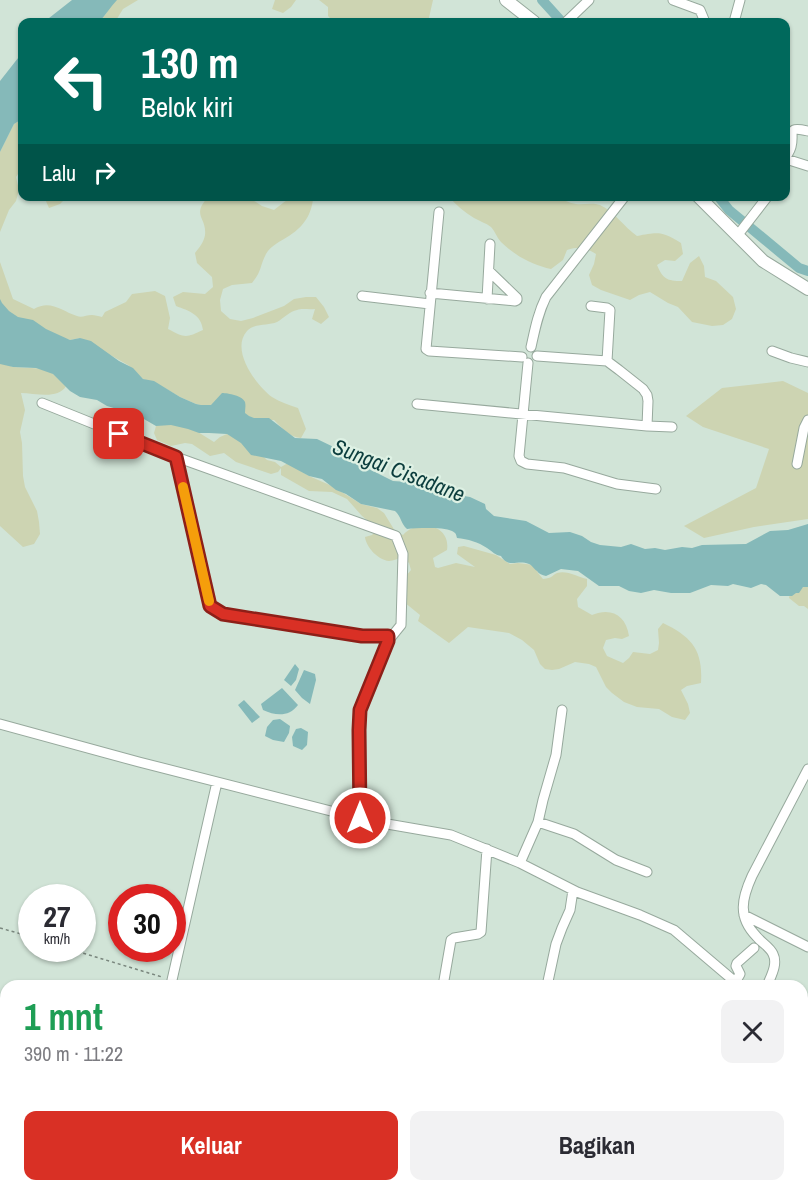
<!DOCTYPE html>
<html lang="id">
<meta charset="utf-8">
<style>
:root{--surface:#fff;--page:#f2f2f3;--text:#2b2b33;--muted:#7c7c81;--accent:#d93025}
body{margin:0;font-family:"Archivo Narrow",sans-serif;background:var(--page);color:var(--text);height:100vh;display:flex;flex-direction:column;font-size:22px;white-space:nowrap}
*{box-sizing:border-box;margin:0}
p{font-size:20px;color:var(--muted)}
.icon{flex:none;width:33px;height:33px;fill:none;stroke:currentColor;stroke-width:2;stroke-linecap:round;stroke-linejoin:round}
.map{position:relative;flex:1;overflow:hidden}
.sheet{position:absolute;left:0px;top:980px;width:808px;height:212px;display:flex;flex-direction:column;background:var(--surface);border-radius:18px 18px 0 0;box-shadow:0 2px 4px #0004}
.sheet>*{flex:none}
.hud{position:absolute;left:18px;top:18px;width:772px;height:183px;border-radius:12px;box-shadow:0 2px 4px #0004;background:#00695c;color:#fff;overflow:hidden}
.speed{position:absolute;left:18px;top:884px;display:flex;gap:12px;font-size:30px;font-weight:700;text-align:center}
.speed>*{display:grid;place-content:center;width:78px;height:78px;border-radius:50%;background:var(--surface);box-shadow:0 2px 4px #0004;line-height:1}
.speed small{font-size:15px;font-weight:400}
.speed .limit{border:9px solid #d22;background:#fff;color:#111}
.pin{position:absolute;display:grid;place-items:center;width:51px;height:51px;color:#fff;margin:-26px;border-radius:12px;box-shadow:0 3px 9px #0006}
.me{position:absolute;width:66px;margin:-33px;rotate:0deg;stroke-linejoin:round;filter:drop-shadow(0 0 4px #0008)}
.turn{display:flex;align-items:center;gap:21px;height:126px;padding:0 24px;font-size:27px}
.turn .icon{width:78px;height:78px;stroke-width:2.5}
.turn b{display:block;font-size:42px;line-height:51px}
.then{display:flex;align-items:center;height:57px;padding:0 24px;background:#0003;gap:12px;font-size:22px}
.round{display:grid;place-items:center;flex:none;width:63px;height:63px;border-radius:12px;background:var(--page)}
.head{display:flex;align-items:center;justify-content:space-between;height:102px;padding:0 24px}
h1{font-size:36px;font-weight:700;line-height:45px;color:#1e9e55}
.button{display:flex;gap:12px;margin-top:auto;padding:12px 24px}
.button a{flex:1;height:69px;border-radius:12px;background:var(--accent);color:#fff;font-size:24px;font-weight:700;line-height:69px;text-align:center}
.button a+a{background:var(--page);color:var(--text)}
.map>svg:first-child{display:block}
.green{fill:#cdd4b2}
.water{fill:#85b9b9}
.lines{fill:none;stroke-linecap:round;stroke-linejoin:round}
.stream{stroke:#85b9b9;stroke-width:3}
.canal{stroke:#85b9b9;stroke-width:10}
.minor-casing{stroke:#97a99d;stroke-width:11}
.major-casing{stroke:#97a99d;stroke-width:14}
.path{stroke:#79867d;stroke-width:1.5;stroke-dasharray:3 3;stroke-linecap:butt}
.minor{stroke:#fff;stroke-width:9}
.major{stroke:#fff;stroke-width:12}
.route-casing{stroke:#8d1f18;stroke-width:15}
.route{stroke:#d93025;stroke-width:10}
.slow{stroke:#f59e0b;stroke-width:10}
.labels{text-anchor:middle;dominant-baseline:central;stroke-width:4.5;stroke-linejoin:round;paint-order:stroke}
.water-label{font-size:22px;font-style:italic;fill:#0b3d3d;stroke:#def1e4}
</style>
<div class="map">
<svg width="808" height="1190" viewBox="0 0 808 1190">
<rect width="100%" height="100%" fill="#d1e4d7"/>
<path class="green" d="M111,0h27l-15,9 -8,13h-16c6,-6 11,-13 12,-22z
M275,0h21l-5,7 -8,6 -11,-4z
M319,0h114l-5,22h-25l-8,-4h-20l-9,4h-32l-6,-6v-9z
M22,119v49l-6,9 3,13 -3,11 -7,9 -9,22v-80l14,-28z
M46,197v-1l21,1 -7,7 -11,4 -4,-9z
M208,197h40l14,9 12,4c13,-10 21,-18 39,-11 -2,19 -13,31 -29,40 -7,4 -14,8 -18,15 -6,11 -4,17 -14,29l-20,2 -9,4 -3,11 1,11 9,8 11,2 12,-3 31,-12 10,-7 12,-2h10l8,10 5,10 -8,7 -9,-5 3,-10c-6,1 -13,-1 -18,1 -7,1 -13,8 -20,12 -9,4 -23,1 -30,9 -17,19 9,54 25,66 8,5 17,8 26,11l8,21 -5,9c-12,-1 -19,-10 -27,-18h-16l-43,-18 -4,4 -10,-1 -5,-1 -16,-7 -17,-10 -20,-8 -15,-14 -48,-27 -10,2 -47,-15 -23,-22v-41l13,37 21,10c16,-10 28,2 43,7 5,2 9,-1 15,-1 3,0 6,1 10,2l3,-5 21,-10 6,-8 23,-3 10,5 5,22 -2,11c17,9 18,9 35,1 -2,-16 -14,-19 -27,-24l-3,-9 10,-5 22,2 8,-7 -1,-10 -15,-14 -2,-10c4,-5 9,-11 10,-18 2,-18 -14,-19 3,-38z
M449,197h109c6,3 11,6 18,7 8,1 16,-2 24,1 14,6 24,22 37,31 21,-4 25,-5 44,7l2,11 -8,7 -10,-1 -8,5c6,14 10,16 25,16l8,-18 9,-7 5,10 1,11 11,4 17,16 3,12 -4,10 -9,6 -11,1 -20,-4 -14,-15 -10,-4 -18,-11 -11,3 -9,5 -29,-10 -9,-5 -3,-10 5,-11 2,-10c-11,-7 -17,-8 -29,-4l-4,10 -12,9c-18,-4 -36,-13 -50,-27 -4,-4 -6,-11 -10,-15 -5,-4 -12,-6 -17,-9 -10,-6 -18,-13 -25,-21z
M0,362l13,5 35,2 18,17c-8,14 -31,7 -45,7l4,17 -5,22 2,11 1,33 2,11 12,24 2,11 1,12 -6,10 -11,3 -23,-21z
M783,381l25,12v126l-54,8 -50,11 -20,-12 72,-38 13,-39 -66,-22 -17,-11 36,-28z
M163,422l30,7 21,13 6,-5 7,-3 29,15 11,11 8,2 6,5 7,-4 21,13 23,10 29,18 16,4 7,5 11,18 8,4c14,-16 48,-11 44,15l-14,8 2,9 3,1 18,-5 19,4 -18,-13 1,-7 6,-1 32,9 14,9 8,-1 16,2 4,8 5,6c10,-1 8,-3 14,-6 10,-3 21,4 30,6v7l-10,13 1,8 14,8c19,-8 34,0 37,21l-7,3 -7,-1 -9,2 -3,8 4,8 16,7 6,-5 4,-6 17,2 8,-4 1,-7 -1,-14 5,-6c29,14 40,27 38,60l-14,3 -6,4 7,14 2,9 -5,7 -13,-3 -13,-8 -22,-2 -13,-5 -12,-9 -6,-6 -10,-20 -7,-3 -14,-2 -16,7 -7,1 -7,-1 -5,-5 -6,-14 -12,-10 -13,-7 -41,-6 -19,16 -31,-22 2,-6 -16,-13 -3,-20 10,-12 -2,-7 -6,-6c-4,1 -10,4 -14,4 -11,-1 -23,-14 -24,-24l7,-2 6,-6 -16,-13 -15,-17 -15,-7 -23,-1 -28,-16v-7l-3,4 -7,2 -35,-12 -12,-9 -14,3 -18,-12 -7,-1 -14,3 -14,-6 -3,-7 2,-7z
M808,585v24l-4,-3h-5l-10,-8 1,-5z
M512,1185h43l2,5h-46z"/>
<path class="water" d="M72,0h45c-7,7 -11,15 -18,22h-55z
M22,53v66l-8,5 -14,28v-71z
M0,299l2,4 7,8 9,6 15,3 13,9 24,11 10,-2 11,3 28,20 14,7 10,11 11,2 26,16 16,7 5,1h10l11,-12c6,0 21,3 23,9 1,4 0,7 0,11l4,3 5,2h15l26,20 22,1 52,25v5l24,12 15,1 14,7 48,8 15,7 1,5 8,7 32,5 23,12 21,-1 12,4 9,6 9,3 21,2 10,-3 14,5 10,-1 10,2 17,-3 10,1 10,-3 44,-1 24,-13 18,-1 20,-6v63h-5l-4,6h-3l-4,3h-12l-14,-11 -5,-1 -10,4 -18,-4 -5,2 -17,-1 -21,8h-19l-17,-3 -13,3 -12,-2 -10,-5h-20l-21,-15 -17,-2 -15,7c-4,-1 -7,-2 -9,-5 -3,-2 -5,-6 -8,-7 -12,-5 -20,5 -28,-8 -6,-1 -8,-4 -14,-8 -9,-6 -19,-9 -30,-10 -1,-4 -1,-5 -5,-7 -9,-4 -34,-3 -45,-2 -6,-5 -6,-13 -12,-18l-34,-7 -15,-10 -10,-4 -14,-11 -13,-3 -28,-15 -30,-6 -10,-12 -14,-9 -18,-1h-10l-11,-4 -17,-4 -15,1 -19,-11 -30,-9 -10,-6 -17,-3 -10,-6 -17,-17 -17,-6 -23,-1 -13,-3z
M295,664l4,5 -3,11 -5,6 -7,-6z
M304,670l11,4 1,6 -6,24 -8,-6 -7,-8z
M282,688l16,17c-9,12 -22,11 -35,5l-2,-6z
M244,700l16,17 -8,6 -14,-18z
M280,719l10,7 -1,7 -5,9 -11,-2 -8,-4 2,-9 6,-7z
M301,728l7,4 -1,13 -5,5 -9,-4 -1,-9 4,-8z
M0,1124l6,1v44l-6,2z
M59,1185h31l3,5h-29z"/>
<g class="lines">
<path class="stream" d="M0,1088l6,1
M288,1185l11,5"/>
<path class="canal" d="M542,0l20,22
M718,196l11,14 70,58 9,3"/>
<g class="minor-casing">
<path id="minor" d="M673,0l27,10 5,12
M566,22l23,-22
M734,22l6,-22
M786,157c2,-4 4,-6 5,-10 4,-14 -6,-21 17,-16
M786,159l22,7
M439,212l-13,137 3,2 93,6
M737,236l31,-40
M430,293l85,8 2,-1v-2l-28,-27
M362,296l68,8
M487,299l3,-55
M591,306l16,2 3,2 -3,51
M531,347c4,-18 7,-34 15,-50l79,-101
M772,351l19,7 17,4
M528,363l-9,93 2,5 6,3 37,4 53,16 39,5
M42,403l134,54 34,149 13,8 139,22h26v5l-28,69v108
M417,404l230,22 1,-25 -1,-6 -4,-6 -24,-19 -12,-9 -70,-5
M647,426l25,1
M176,457l220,79 7,18 -2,71 -13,16
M797,464l7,-36 4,-8
M0,724l139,38 231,59 81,14 69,28 57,29 63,23 34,15 66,56
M538,822l36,12 42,26 31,12
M520,863l18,-41 5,-22 13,-45 6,-45
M744,915l64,32
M172,980l45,-198
M736,981l4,-7 -4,-8 1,-3 17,-15
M443,986l8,-46 3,-2 24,-4 3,-2 6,-83
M547,986l9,-42 6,-16 8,-18 3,-20
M767,986c4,-10 11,-22 6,-32 -3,-7 -11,-11 -16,-17 -20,-20 -15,-39 -5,-61l56,-107
M802,1051l6,5
M802,1161h6
M569,1185l11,1v4h4
M608,1185v5
M723,1185l3,5"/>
</g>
<g class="major-casing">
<path id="major" d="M506,0l28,22
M698,196l65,65 45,28"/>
</g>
<path class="path" d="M0,928l32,9
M66,948l96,29
M180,983l8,3"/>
<use href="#minor" class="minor"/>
<use href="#major" class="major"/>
</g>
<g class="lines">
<g class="route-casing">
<path id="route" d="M119,434l57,23 34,149 13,8 139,22h26v5l-28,69 -1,20 1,88"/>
</g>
<use href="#route" class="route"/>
<path class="slow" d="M183,487l26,114"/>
</g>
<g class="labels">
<g class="water-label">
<text transform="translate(399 470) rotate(21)">Sungai Cisadane</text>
</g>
</g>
</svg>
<div class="speed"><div>27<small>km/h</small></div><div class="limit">30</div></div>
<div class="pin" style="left:119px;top:434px;background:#d93025"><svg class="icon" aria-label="arrive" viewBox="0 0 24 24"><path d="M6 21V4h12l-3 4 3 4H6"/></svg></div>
<svg class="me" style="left:360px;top:818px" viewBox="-20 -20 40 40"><circle r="17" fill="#d93025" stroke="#fff" stroke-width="3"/><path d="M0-11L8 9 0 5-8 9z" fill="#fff"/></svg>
<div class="hud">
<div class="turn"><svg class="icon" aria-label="left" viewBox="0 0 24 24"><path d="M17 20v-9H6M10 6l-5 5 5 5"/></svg><div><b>130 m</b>Belok kiri</div></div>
<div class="then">Lalu<svg class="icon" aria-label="right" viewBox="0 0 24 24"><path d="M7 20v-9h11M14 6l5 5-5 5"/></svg></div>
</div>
<section class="sheet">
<div class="head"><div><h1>1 mnt</h1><p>390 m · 11:22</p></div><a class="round"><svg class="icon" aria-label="close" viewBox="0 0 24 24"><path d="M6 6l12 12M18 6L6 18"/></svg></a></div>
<div class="button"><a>Keluar</a><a>Bagikan</a></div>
</section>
</div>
